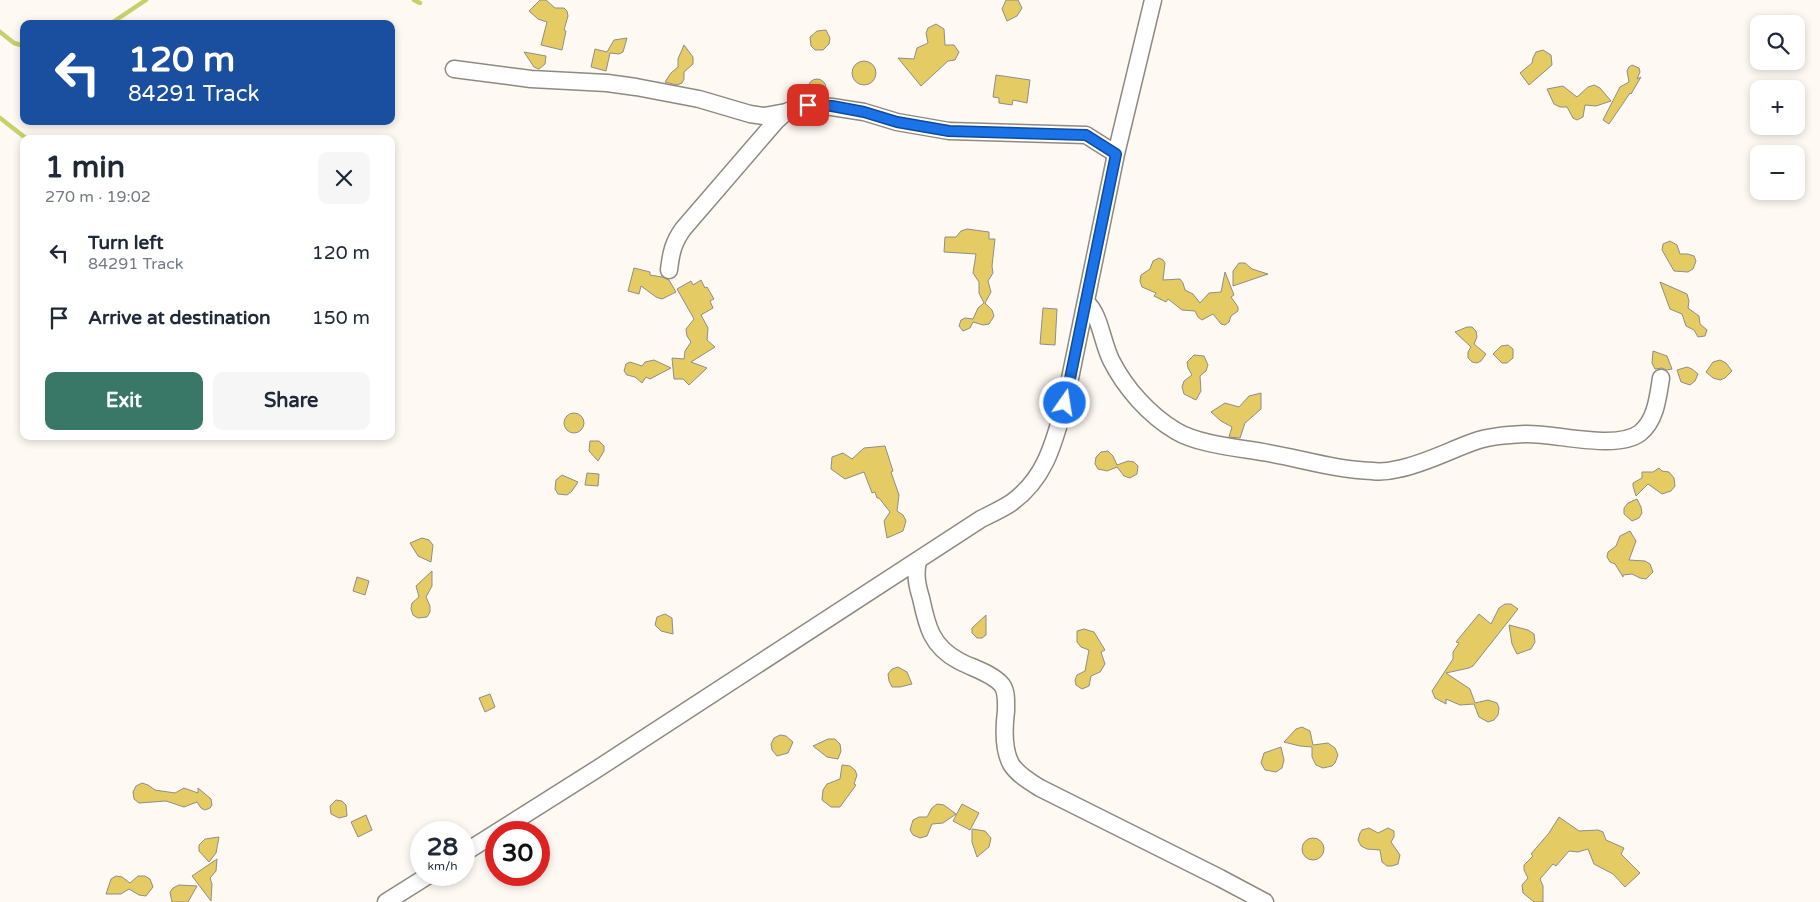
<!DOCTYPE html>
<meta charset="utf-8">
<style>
:root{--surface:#fff;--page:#f6f6f7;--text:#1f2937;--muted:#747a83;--accent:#397866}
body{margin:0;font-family:"Varela Round",sans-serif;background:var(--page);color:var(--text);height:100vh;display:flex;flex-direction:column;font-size:19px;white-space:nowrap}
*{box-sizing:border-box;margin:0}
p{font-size:16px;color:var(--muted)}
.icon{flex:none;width:28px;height:28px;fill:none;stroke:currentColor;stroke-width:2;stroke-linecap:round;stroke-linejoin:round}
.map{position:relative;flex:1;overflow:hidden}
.sheet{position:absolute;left:20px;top:135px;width:375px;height:305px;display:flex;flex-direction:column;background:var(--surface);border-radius:10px;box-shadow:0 2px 8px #0003}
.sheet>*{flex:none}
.guide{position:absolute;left:20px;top:20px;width:375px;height:105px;border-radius:10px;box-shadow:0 2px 8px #0003;background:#1a4fa0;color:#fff;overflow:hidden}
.fabs{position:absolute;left:1750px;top:15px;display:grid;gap:10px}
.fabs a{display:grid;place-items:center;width:55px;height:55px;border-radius:10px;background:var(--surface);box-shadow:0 2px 8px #0003;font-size:25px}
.speed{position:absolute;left:410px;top:821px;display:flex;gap:10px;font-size:25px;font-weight:700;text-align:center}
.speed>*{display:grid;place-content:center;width:65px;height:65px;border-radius:50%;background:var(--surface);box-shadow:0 2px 8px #0003;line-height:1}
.speed small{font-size:12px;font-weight:400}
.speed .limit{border:8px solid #d22;background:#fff;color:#111}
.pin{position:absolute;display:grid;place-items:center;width:42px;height:42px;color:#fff;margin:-21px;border-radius:10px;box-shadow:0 2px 8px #0006}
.me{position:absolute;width:55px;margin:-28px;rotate:13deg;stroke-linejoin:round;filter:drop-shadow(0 0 4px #0008)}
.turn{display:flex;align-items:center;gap:18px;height:105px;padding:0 25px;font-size:22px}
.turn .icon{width:65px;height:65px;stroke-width:2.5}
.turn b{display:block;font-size:35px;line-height:42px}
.round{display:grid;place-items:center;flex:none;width:52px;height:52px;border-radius:10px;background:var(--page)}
.overview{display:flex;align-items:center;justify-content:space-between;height:85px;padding:0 25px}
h1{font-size:30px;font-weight:700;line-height:38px}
.primary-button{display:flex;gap:10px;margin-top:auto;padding:10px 25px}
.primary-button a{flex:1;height:58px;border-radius:10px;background:var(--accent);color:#fff;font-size:20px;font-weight:700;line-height:58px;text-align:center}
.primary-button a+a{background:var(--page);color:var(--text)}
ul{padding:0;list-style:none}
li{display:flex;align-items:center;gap:15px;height:65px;padding:0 25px}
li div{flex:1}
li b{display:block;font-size:19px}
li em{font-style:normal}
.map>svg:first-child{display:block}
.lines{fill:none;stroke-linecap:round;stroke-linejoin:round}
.stream{stroke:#c5d16c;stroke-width:4.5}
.building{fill:#e4cb64;stroke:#908e85}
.minor-casing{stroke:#8f8981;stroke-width:19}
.minor{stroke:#fff;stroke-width:16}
.route-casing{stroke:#114b97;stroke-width:12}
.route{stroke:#1a73e8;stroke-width:9}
</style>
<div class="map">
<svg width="1820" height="902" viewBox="0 0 1820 902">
<rect width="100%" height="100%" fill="#fef9f2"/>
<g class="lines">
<path class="stream" d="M414,0l6,3
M110,24l36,-24
M0,32l14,11 10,3
M0,118l27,21"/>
</g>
<path class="building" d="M540,0h6l9,8h9l3,3 1,5 -4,14 2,1 -4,19 -21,-5 6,-23 -9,-3 -9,-8z
M1006,0h12l4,8 -5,8 -10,5 -5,-12z
M936,24l8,5 1,16h9l5,7 -4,8 -7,1 -27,25 -23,-28 16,1 3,-11 11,-5 -2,-10 2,-5z
M826,30l4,8 -1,6 -6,6h-8l-4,-4 -1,-9 7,-6z
M627,38l-4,14 -4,2 -9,-1 -4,18 -15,-4 4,-18 12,3 7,-12z
M684,45l9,12v7l-9,8v7l-2,4 -5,2 -12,-3 6,-9 7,-6v-8z
M1543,50l8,5 1,10 -23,20 -9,-12 12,-10 1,-5 3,-6z
M524,52l22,4 -1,8 -6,5 -5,-2z
M852 73a12 12 0 1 1 24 0a12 12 0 1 1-24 0Z
M1632,65l7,3 1,4 -3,7 4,-2 -10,17 -1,-1 -21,31 -6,-4 17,-33 9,-5 -2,-11 2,-4z
M996,75l34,5 -3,23 -14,-3 -1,5 -13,-2v-5l-6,-1z
M808 88a9 9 0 1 1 18 0a9 9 0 1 1-18 0Z
M1594,85l6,3 11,13 -15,5 -11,-1 -2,12 -6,3 -4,-2 -6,-11h-7l-6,-3 -7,-15 16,-3 14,11 11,-10z
M967,229l22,3v7h6l-3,27 1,7 -5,8 3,11 -6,11 7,7 2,6 -5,8 -6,1 -10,-3 -3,6 -7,3 -4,-5 2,-6 4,-2 8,1 5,-11 6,-5 -5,-10v-11l-6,-9 3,-19 -32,-2 1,-15h11l5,-6z
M1670,241l7,4 3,9h8l6,2 2,5 -3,8 -5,3 -14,-1 -12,-21 1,-6z
M1159,258l4,2 2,3 -2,17 17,-1 3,4 2,7 8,4 7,9 9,-10 12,-1 4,-20 9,23 -3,2 7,10v4l-7,5 -2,6 -4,3 -4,-1 -8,-10 -11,6 -4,-3 -3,-6 -13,-1 -14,-11 -2,3 -12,-6 2,-3 -14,-6 -2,-6 1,-6 9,-6 3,-8z
M1239,263h6l7,6 16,5 -35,12v-15z
M634,268l16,4v3l12,2 7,3 7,12 -14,7 -6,-2 -15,-11 -2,8 -11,-3z
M701,280l4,8 2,-1 7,12 -4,2 3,7 -12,7 7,13 -1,12 8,7 -24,15 16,6 -18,17 -6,-6h-9l-2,-21 12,1 1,-8 6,-9 -4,-6 -1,-7 8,-10 -17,-30 14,-8 2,4z
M1660,282l27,12 2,7 -1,7 11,8 1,8 7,6 -2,6 -7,1 -4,-7 -8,-4 -4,-12 -12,-5z
M1043,308l14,1 -2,36 -15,-1z
M1467,327h5l4,4 1,6 -3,7 12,10 -5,7 -4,2 -5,-1 -4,-4v-6l3,-5 -16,-15z
M1508,345l5,4v9l-6,5h-5l-9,-9 8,-8z
M1653,351l14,5 5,13 -5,1 -5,-2 -7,1 -3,-6z
M1194,355l10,1 4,9 -2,6 -6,5 1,15 -5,9 -12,-6 -2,-7 2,-6 8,-6 -4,-7 -1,-6z
M654,360l17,8 -21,11 -4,-2 -4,6 -7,-6 -8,-2 -3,-4 2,-7 4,-2 12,4 3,-4z
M1720,360l6,3 6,8 -7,7 -5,2 -7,-2 -7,-6 7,-10z
M1687,367l5,2 6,5 -3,7 -5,4 -9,-3 -4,-12z
M1261,393v16l-16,14 -5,15 -11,-1 3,-10 -11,-6 -10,-9 14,-9 14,4 10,-11z
M564 423a10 10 0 1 1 20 0a10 10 0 1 1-20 0Z
M590,441h9l5,5v5l-6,10 -9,-10z
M885,446l8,25 -2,1 8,23 -2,16 6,4 3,6 -3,10 -16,7 -3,-17 6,-9 -11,-14h-2l-2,-6 -3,1 -8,-21 -19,7 -14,-10 1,-12 11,-4 9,6 12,-11z
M1108,451l5,5 4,9 11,-4 6,1 4,4 -1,8 -7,4 -6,-2 -7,-9 -10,4 -9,-2 -3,-5 1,-7 5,-5z
M1659,468l3,3 7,1 5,6 1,8 -4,5 -9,3 -14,-10 -12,12 -3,-10v-3l9,-5v-6h11z
M587,473l12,1 -1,12 -13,-1z
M562,475l16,7 -6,9 -5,4 -9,-1 -3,-5 1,-9z
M1637,499l4,8 1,6 -3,5 -7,3 -8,-7v-6l4,-5z
M1630,531l6,10 -7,19 16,1 5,3 3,8 -7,7 -6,-1 -8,-4 -9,1v2l-8,-13 -5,-2 -3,-5 1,-5 8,-6 4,-10z
M422,538l7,2 4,5 -2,17 -13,-6 -8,-13z
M432,571v15l-6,11 4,9v6l-3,5 -9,1 -5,-3 -2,-6 1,-6 7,-6 -3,-11z
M357,577l12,4 -4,14 -12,-4z
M1505,604h6l7,5 -45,57 -4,2 -23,5 24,16 5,14 13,-3 9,3 2,5 -1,7 -4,5 -6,2 -9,-5 -5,-13 -14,1 -14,-6v5l-11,-6 -3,-7 21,-32v-7l6,-9 -3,-1 23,-28 12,10 8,-16z
M665,614l7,4 1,16 -12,-3 -6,-6 2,-8z
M986,615v20l-4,3h-5l-5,-5v-5z
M1509,625l19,5 6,4 1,8 -4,7 -14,5 -5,-10z
M1084,629l10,3 11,18 -4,2 4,12 -5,8 -9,4 -2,10 -7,3 -6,-4 -1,-5 2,-5 8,-4 4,-21 -8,-3 -4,-5v-11z
M898,667l9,5 5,12 -12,3h-8l-3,-6 -1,-7 4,-5z
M490,694l5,13 -10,5 -6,-14z
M1302,727l8,4 3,14 15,-2 7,5 3,7 -3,8 -3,3 -9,2 -7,-3 -4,-8v-10l-12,-1 -16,-4 12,-13z
M780,735l6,1 7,6 -5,11 -11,3 -5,-6 -1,-6 3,-6z
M828,739h7l5,5 1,7 -3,8 -11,-2 -14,-11z
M1281,747l3,13 -2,8 -6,4 -11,-2 -4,-7 3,-10z
M842,765l8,1 5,4 2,5 -3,9 2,1 -16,22h-9l-9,-7 1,-10 4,-6 13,-5z
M142,783l6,2 7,5 20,3 9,-5 14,5v-5l13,11 1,6 -2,3 -5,2 -4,-2 -4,-6 -13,5 -18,-6 -27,2 -5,-4 -1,-7 3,-6z
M336,800l6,1 4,4 1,11 -8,2 -8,-4 -1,-8z
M937,804l7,1 12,9 -13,9 -11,1 -5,12 -7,2 -7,-3 -3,-5 3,-10 6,-3h8l5,-9z
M962,804l17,9 -9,17 -17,-9z
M366,815l6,15 -14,7 -7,-15z
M1559,817l20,14 19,-1 5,2 3,8 18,8 -3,6 19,19 -15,14 -12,-13 -19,-10 -6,-15 -10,3 -9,-1 -13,15 -3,-2 -13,15 3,7v16h-9l-11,-9 -1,-8 6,-7 -4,-8v-5l9,-9 -2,-2 18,-21z
M1369,828l9,5 10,-5 6,3v6l-3,5 9,13 -2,9 -6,2h-5l-5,-4 -2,-12 -13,-1 -6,-3 -3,-6 2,-7 2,-3z
M972,829l13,2 6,7 -2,9 -12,10 -5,-15z
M219,837l-3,16 -7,9 -10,-11v-6l6,-6z
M1302 849a11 11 0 1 1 22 0a11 11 0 1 1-22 0Z
M217,859l-1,12 -6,7 2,6 -1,17 -19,-25z
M116,876l6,1 8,6 8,-7h7l5,3 3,8 -7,9 -7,-1 -10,-6 -8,5h-15l5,-15z
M179,885l18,1 -9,16h-16l-2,-10 3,-4z"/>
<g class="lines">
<g class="minor-casing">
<path id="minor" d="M454,69l77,10 76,4 29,4 63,12 51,15 14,2 22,-4
M669,270c2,-17 4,-27 14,-41l93,-108 10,-9 10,-4 12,-3 24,2 32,5 33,10 52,9 137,4 30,19
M1086,302c14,12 16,40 25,58 14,28 38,55 65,71 23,14 66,17 92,22 34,6 69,17 104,18 8,1 18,0 26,-2 26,-5 50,-18 75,-27 16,-6 34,-7 52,-8 31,-1 91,17 115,-1 16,-13 18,-36 21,-55
M918,561c-3,14 -1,24 3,37 6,28 10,48 38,63 13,7 33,12 43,24 5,7 4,17 4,26 -2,16 -3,38 5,53 6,10 19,18 29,24l180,90 45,24
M464,853l133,-84 384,-250c10,-5 21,-10 30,-16 35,-25 43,-61 54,-100l51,-249 37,-154
M386,902l43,-27"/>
</g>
<use href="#minor" class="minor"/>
</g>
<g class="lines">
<g class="route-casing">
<path id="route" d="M808,105l24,1 32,6 33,10 52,9 137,4 30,19 -51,249"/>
</g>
<use href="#route" class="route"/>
</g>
</svg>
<div class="fabs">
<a><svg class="icon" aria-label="search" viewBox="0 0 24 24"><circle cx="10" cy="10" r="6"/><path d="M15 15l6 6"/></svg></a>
<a>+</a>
<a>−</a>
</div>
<div class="speed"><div>28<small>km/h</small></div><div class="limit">30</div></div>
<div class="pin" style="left:808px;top:105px;background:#d93025"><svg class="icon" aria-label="arrive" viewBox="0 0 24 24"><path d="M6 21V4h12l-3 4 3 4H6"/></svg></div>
<svg class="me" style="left:1065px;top:403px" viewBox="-20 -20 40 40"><circle r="17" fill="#1a73e8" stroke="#fff" stroke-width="3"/><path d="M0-11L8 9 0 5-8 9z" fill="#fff"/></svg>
<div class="guide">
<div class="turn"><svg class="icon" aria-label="left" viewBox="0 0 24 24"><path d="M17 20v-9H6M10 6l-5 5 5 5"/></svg><div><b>120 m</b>84291 Track</div></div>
</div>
<section class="sheet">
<div class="overview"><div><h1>1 min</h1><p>270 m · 19:02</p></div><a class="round"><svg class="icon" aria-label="close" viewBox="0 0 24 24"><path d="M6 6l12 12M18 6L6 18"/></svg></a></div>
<ul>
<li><svg class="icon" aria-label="left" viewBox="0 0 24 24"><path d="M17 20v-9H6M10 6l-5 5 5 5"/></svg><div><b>Turn left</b><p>84291 Track</p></div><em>120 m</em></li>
<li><svg class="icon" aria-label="arrive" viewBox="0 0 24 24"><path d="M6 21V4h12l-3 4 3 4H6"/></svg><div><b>Arrive at destination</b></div><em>150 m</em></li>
</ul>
<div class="primary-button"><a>Exit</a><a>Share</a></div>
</section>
</div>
